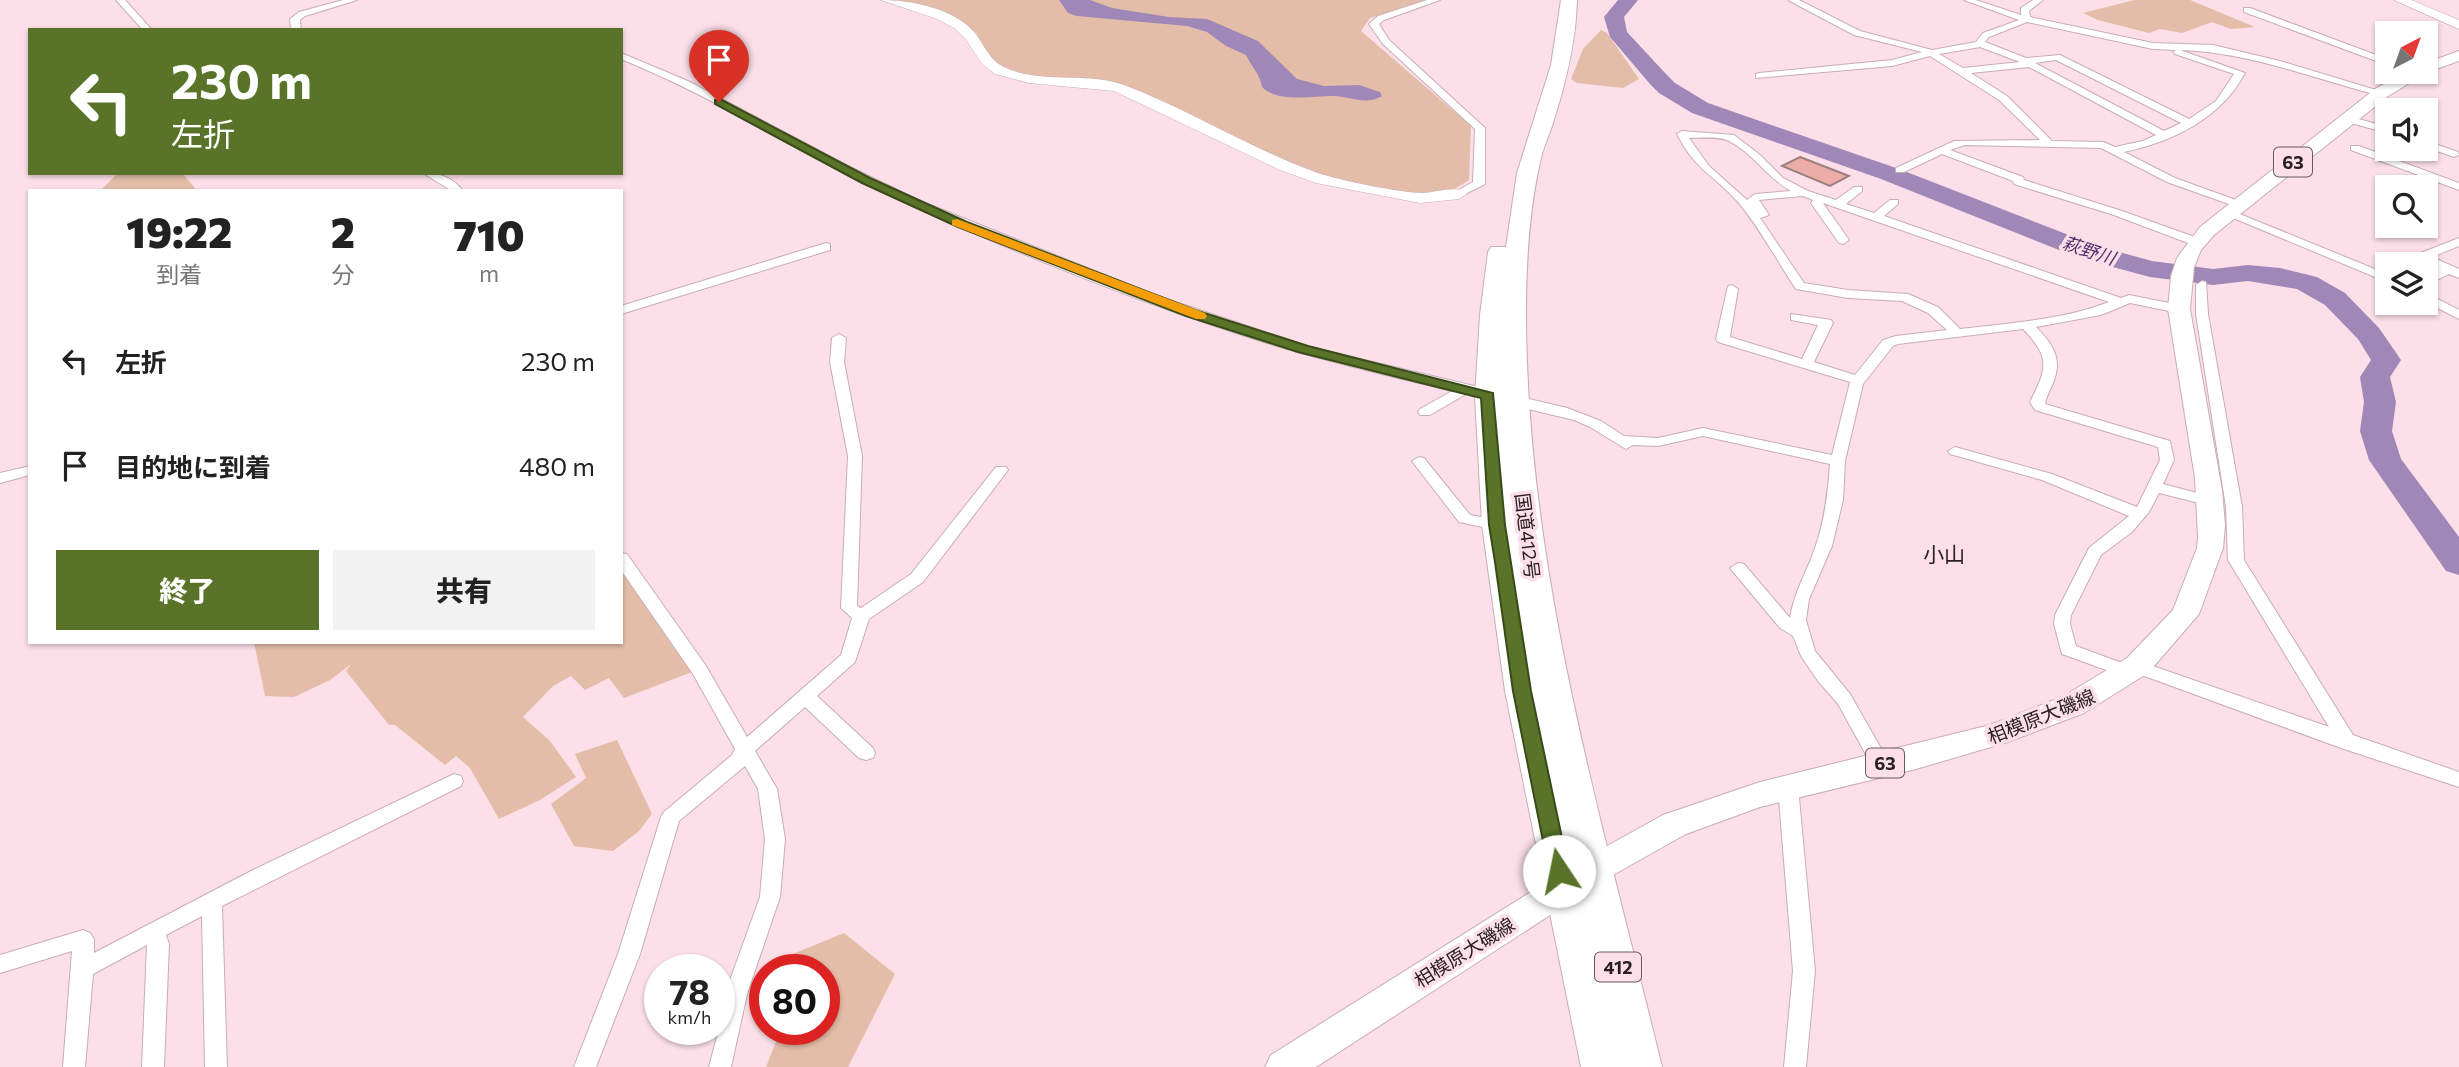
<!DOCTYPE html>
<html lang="ja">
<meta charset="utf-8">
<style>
:root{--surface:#fff;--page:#f2f2f2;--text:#222;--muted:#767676;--accent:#597428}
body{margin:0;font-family:Commissioner,"Noto Sans JP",sans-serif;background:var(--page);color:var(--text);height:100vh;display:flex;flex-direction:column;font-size:26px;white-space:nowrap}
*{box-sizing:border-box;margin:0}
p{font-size:23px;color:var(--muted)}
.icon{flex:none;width:38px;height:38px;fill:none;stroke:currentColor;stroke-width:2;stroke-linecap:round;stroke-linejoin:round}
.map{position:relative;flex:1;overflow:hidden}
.details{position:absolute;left:28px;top:189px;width:595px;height:455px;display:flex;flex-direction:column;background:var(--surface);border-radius:0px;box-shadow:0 2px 5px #0004}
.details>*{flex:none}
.guide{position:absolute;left:28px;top:28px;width:595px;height:147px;border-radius:0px;box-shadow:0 2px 5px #0004;background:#597428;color:#fff;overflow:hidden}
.needle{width:46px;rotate:41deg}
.buttons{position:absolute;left:2375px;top:21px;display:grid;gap:14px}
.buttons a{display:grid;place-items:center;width:63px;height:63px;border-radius:0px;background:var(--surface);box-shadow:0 2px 5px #0004;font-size:35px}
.speed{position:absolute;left:644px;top:954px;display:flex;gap:14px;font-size:35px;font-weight:700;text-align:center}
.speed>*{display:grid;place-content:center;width:91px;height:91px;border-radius:50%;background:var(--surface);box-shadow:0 2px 5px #0004;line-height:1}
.speed small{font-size:18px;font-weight:400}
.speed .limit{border:10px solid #d22;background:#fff;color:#111}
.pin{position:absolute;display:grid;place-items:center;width:60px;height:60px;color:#fff;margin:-72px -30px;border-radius:50% 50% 50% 0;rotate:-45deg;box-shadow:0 0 7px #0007}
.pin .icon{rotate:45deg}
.me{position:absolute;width:77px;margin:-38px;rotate:349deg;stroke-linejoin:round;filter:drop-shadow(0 0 5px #0008)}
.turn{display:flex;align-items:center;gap:24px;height:147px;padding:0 28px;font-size:32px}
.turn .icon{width:91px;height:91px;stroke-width:2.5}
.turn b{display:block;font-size:49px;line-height:60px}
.eta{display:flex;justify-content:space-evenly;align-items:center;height:119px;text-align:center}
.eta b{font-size:42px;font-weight:800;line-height:49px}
.cta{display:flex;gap:14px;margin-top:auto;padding:14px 28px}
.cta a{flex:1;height:80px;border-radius:0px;background:var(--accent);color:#fff;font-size:28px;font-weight:800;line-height:80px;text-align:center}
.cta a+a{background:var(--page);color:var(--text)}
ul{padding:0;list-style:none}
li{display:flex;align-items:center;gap:21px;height:105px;padding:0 28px}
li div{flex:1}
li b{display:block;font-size:26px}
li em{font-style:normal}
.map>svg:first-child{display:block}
.green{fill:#e3bda8}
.water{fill:#9f87b8}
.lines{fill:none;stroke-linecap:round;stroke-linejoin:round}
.river{fill:#9f87b8;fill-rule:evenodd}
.building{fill:#ecaca7;stroke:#9c817f;stroke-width:2}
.street-casing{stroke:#c8adb4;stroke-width:2}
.secondary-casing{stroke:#c8adb4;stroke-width:1}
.primary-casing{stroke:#c8adb4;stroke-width:2}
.highway-casing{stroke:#c8adb4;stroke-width:2}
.street{fill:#fff;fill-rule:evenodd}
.secondary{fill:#fff;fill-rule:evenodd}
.primary{fill:#fff;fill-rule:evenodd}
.highway{fill:#fff;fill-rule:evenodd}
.route{fill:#597428;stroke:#3a4b1a;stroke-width:2}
.slow{fill:#f59e0b}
.labels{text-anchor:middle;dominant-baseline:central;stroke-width:7;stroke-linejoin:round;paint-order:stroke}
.shield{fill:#fcdfe8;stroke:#69595e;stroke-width:2}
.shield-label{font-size:18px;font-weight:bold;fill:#2a2023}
.far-water-label{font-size:18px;font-style:italic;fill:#53316f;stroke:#fcdfe8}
.street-label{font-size:19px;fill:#2a2023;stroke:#fcdfe8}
.neighbourhood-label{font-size:21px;fill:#2a2023;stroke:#fcdfe8}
</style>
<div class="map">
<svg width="2459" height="1067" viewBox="0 0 2459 1067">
<rect width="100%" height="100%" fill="#fcdfe8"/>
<path class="green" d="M898,0h527l-55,18 -9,13 110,95 -2,54 -16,10 -16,4 -28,-1 -72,-14 -42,-13 -169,-79 -98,-12 -27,-8 -14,-11 -10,-22 -9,-8 -30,-15z
M2135,0h55l65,27 -24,2 -19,-7 -30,11 -22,-4 -11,4 -51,-13 -15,-7z
M1601,30l6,3 32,46 -16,9 -46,-5 -6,-4 12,-30z
M118,173h64l13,15 -4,3h-91z
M621,571l71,101 -68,26 -15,-20 -24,12 -14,-14 -18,10 -30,31 27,24 26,36 -36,23 -41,19 -29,-51 -14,-12 -11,9 -50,-40h-6l-43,-54 5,-7 -21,16 -36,17 -29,-1 -11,-54h367z
M617,740l35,74 -13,17 -26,20 -39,-5 -23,-42 35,-26 -11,-24z
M844,933l51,41 -47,93h-82l15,-38h43v-59l-32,-1 1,-15z"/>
<path class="water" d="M1059,0h31l22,8 57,9 38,2 51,22 39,38 27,7 35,-1 21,7 2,4c-16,10 -32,0 -49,0 -21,0 -56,7 -71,-9 -2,-13 -11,-21 -16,-32l-20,-9 -19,-14 -20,-6 -110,-10 -9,-3z"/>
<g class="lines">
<path class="river" d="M1618,0h20l-14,17 3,15 39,42 9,9 33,20 191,66 198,77 55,15 61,8 35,-4 32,3 37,9 28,16 34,35 22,32 -11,17 6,25 -4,29 9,28 58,78v38l-13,-4 -77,-111 -9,-29 4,-29 -4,-25 11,-17 -13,-21 -33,-34 -28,-16 -49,-8 -35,4 -63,-8 -71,-19 -198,-79 -189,-66 -33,-20 -9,-9 -40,-47 -6,-20z"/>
</g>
<path class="building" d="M1800,157l49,19 -19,10 -48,-20z"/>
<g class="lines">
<g class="street-casing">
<path id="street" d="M116,0h9l27,30h-9z
M343,0h14l-52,16 -5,4 1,10h-10l-1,-11 9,-7z
M1427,0h13l-56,20 -5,4 10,16 96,88v56l-26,13 -4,-1v-4l18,-10 2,-53 -92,-85 -14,-20 9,-8z
M1788,0h11l61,31 72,19 44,-8 7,-9 36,-13 -55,-20h12l45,15v-7l12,-8h10l-14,11 1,6 123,26 60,2 67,16 106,32 -5,3c-66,-17 -132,-44 -201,-46l65,23c-24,45 -72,69 -121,79l51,26 69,25 2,2 -6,3 -73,-26 -66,-34 -136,-3 -15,5 73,27 1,3 98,31 78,28v6l-4,1 -82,-31 -100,-31 -1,-3 -71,-27 -38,18h-8v-4l58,-27 86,-1 -41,-40 -69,-44 -38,10 -136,12v-4l3,-1 133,-13 30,-8 -68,-17zM2027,22l126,27 23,1 -3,2 2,2 59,20 -18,27 -27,18 -129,-64 -34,3 -41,-16 4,-5zM1980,47l40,15 -57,6 -24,-14zM2056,60l125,63 -17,8 -129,-68zM2029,67l127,68 -13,6 -28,6 -12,-5 -51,-1 -45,-45 -36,-23z
M2244,8h6l137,51v6l-143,-53z
M621,53l67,28 154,82 76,37 234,94 158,53 257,61 34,13 23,15 34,2 45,-10 129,27 18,-73 -132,-40 -2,-3 12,-53 4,-1 6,4 -8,48 72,22 16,-34 -27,-5v-6l40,6 2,3 -19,39 41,13 28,-35 13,-4 51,-6 -19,-17 -26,-12 -54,-3 -52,-9c-19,-28 -36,-61 -58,-87 -24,-27 -43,-32 -61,-68l5,-3 52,4 26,20 23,23 25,13 28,9 18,-13h8v4l-16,13 28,9 16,-13h8v4l-14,12 237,82 8,-3 55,11 1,3 -6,4 -49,-10 -29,12 -65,12c17,17 27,32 17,56 -3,7 -7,14 -8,21l125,37 4,19 -11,24 57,15 3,3 -8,5 -56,-14 -10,19 -17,20 -31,23 -30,60 -1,9 6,22 54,20 8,-5 6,2 185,64 -101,-167 -2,-53 -30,-193v-29l6,-4 4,1 2,32 34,193 2,53 109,175 106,37v15l-118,-39 -202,-74 -8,5 -69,-25 -8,-30 1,-9 34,-67 40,-32 -87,-36 -92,-26 -2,-3 7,-4 97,27 85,33 23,-47 -2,-13 -123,-37 -5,-8c17,-34 21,-44 -7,-73l-125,15 -5,2 -30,38 -18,77 -2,39 -11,46 -23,53 -3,21 9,31 35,43 40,70 -2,5 -7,2 -7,-2 -36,-65 -20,-23 -17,-25 -8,-20 -13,-8 -50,-60 8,-5 6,1 46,54c4,-27 18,-48 26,-73 9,-26 12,-54 14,-81l-127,-28 -45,10 -25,-1 -7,4 -36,-22 -16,-7 -108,-26 -36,21h-10l-2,-3 2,-3 32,-18c-62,-15 -124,-29 -185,-48 -121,-38 -241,-86 -357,-138 -98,-45 -188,-105 -289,-146zM1689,138c11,0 30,-2 40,3 24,12 38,37 62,50l-36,3 -8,6 -38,-34zM1803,196l10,4 -2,3 28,40 4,1 6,-4 -26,-37 286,99c-46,18 -100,21 -149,27l-22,-22 -30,-13 -60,-4 -44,-7 -44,-65 9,-3 -10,-15z
M2348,116l39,11v6l-43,-12 -1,-2z
M2426,141l32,11 1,3 -5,2 -28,-10z
M2351,146h8l100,37v7l-108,-40z
M423,173c16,0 30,4 40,18h-11z
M2230,210l157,64v8l-161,-67 -2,-2z
M2459,238v8l-27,11 27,12v9l-10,-4 -23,11v-9l13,-6 -21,-10v-6z
M826,243l4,1v6l-209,64v-8z
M2426,293l33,17v9l-33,-17z
M839,334l7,4 -2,24 18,94 -5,150 4,2 50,-34 85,-107h10l2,3 -85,112 -54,37 -14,43 -38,34 56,52 2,5 -2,5 -7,2 -7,-2 -54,-51 -50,44 22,38 8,50 -5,58 -33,97 -16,73h-22l10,-38 6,-35 35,-97 5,-58 -7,-50 -13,-23 -66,55 -39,133 -44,113h-22l44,-113 43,-137 3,-5 68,-57 3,-6 -42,-75 -72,-104v-17l6,1 79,112 41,71 94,-82 11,-37 -11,-10 7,-152 -18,-94 2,-24z
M1419,457l5,1 46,57 33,6 2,4 -2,4 -6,1 -38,-8 -47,-61z
M30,466v9l-30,8v-10z
M454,774l7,2 2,5 -2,5 -239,120 5,161h-22l-3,-151 -36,19 3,9 -5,123h-22l5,-122 -54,29 -8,93h-22l9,-116 -72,22v-18l83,-25 7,3 4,6v14l159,-83z
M1788,780l7,2 3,5 17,184 -9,96h-22l9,-96 -15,-184 3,-5z"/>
</g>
<g class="secondary-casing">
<path id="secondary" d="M881,0c28,0 73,8 93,32 10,12 15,28 30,35 37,18 82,4 120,18 66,25 127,64 194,88 20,7 83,20 104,20 13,0 36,-9 45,1l-8,5 -39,4 -104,-20 -36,-13 -166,-79 -85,-8 -34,-9 -13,-10 -17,-26 -11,-10 -17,-9z
M2394,0h17l48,20v9z"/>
</g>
<g class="primary-casing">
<path id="primary" d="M2459,51v10l-34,12 -38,24 -173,138 -13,15 -7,17 -4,42 32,181 3,35 -2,23 -24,66 -51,59 -64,40 -76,29 -92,27 -156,38 -74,27 -82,46 -288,187h-51l6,-12 309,-194 83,-46 97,-33 230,-57 72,-28 65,-39 46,-48 24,-62 1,-11 -3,-59 -27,-169 3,-33 6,-18 23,-31 175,-138 31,-17h20v-9z"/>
</g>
<g class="highway-casing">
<path id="highway" d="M1561,0h16c-1,42 -11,82 -24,123 -3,10 -8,20 -11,31 -13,52 -16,108 -16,162 1,257 76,504 136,751h-81l-76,-376 -23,-166 -7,-129 5,-81 8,-63 3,-5h15l11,-74 34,-108z"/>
</g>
<use href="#street" class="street"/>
<use href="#secondary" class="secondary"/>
<use href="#primary" class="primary"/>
<use href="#highway" class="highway"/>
</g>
<path class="route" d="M715,100h7l148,78 97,44 228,88 113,36 185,47 12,132 26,166 38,180 -3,6 -7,2 -7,-2 -3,-6 -36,-180 -18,-129 -6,-37 -8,-127 -183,-46 -112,-36 -228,-89 -96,-44 -147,-79z"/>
<path class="slow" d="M957,219l248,94 2,3 -2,3h-9l-244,-94v-5z"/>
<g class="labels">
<g class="shield">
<rect x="2274" y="147.5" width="38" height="29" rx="5"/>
<rect x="1866" y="748.5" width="38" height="29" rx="5"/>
<rect x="1595" y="952.5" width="46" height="29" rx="5"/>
</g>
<g class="shield-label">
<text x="2293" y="162">63</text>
<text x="1885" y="763">63</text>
<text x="1618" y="967">412</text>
</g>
<g class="far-water-label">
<text transform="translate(2089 250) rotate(18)">萩野川</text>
</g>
<g class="street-label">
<text transform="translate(1528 536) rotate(83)">国道412号</text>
<text transform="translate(2041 716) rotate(-22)">相模原大磯線</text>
<text transform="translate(1464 952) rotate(-32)">相模原大磯線</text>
</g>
<g class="neighbourhood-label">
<text x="1944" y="553">小山</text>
</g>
</g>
</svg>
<div class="buttons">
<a><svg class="needle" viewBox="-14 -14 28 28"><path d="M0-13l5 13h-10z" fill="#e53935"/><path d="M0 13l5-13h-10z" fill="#767676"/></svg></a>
<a><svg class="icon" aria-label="sound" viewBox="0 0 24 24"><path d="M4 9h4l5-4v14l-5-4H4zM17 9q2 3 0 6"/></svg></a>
<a><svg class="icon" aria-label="search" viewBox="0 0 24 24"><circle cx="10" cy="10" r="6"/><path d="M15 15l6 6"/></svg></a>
<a><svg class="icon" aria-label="layers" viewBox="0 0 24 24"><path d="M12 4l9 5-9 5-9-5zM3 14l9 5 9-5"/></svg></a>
</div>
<div class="speed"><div>78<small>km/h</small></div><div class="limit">80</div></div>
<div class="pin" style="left:719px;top:102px;background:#d93025"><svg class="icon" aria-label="arrive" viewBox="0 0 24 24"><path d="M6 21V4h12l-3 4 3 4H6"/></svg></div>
<svg class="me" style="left:1559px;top:871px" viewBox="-20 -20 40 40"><circle r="19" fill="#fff"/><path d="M0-13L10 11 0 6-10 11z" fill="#597428"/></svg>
<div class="guide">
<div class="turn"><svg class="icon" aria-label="left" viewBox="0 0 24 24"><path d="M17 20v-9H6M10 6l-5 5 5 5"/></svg><div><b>230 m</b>左折</div></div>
</div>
<section class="details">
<div class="eta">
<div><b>19:22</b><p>到着</p></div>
<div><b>2</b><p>分</p></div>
<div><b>710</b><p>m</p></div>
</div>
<ul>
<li><svg class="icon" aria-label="left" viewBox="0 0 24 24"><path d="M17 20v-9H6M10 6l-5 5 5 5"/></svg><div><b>左折</b></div><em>230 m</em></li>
<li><svg class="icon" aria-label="arrive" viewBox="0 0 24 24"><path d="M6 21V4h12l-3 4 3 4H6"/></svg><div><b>目的地に到着</b></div><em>480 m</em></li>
</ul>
<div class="cta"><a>終了</a><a>共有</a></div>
</section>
</div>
